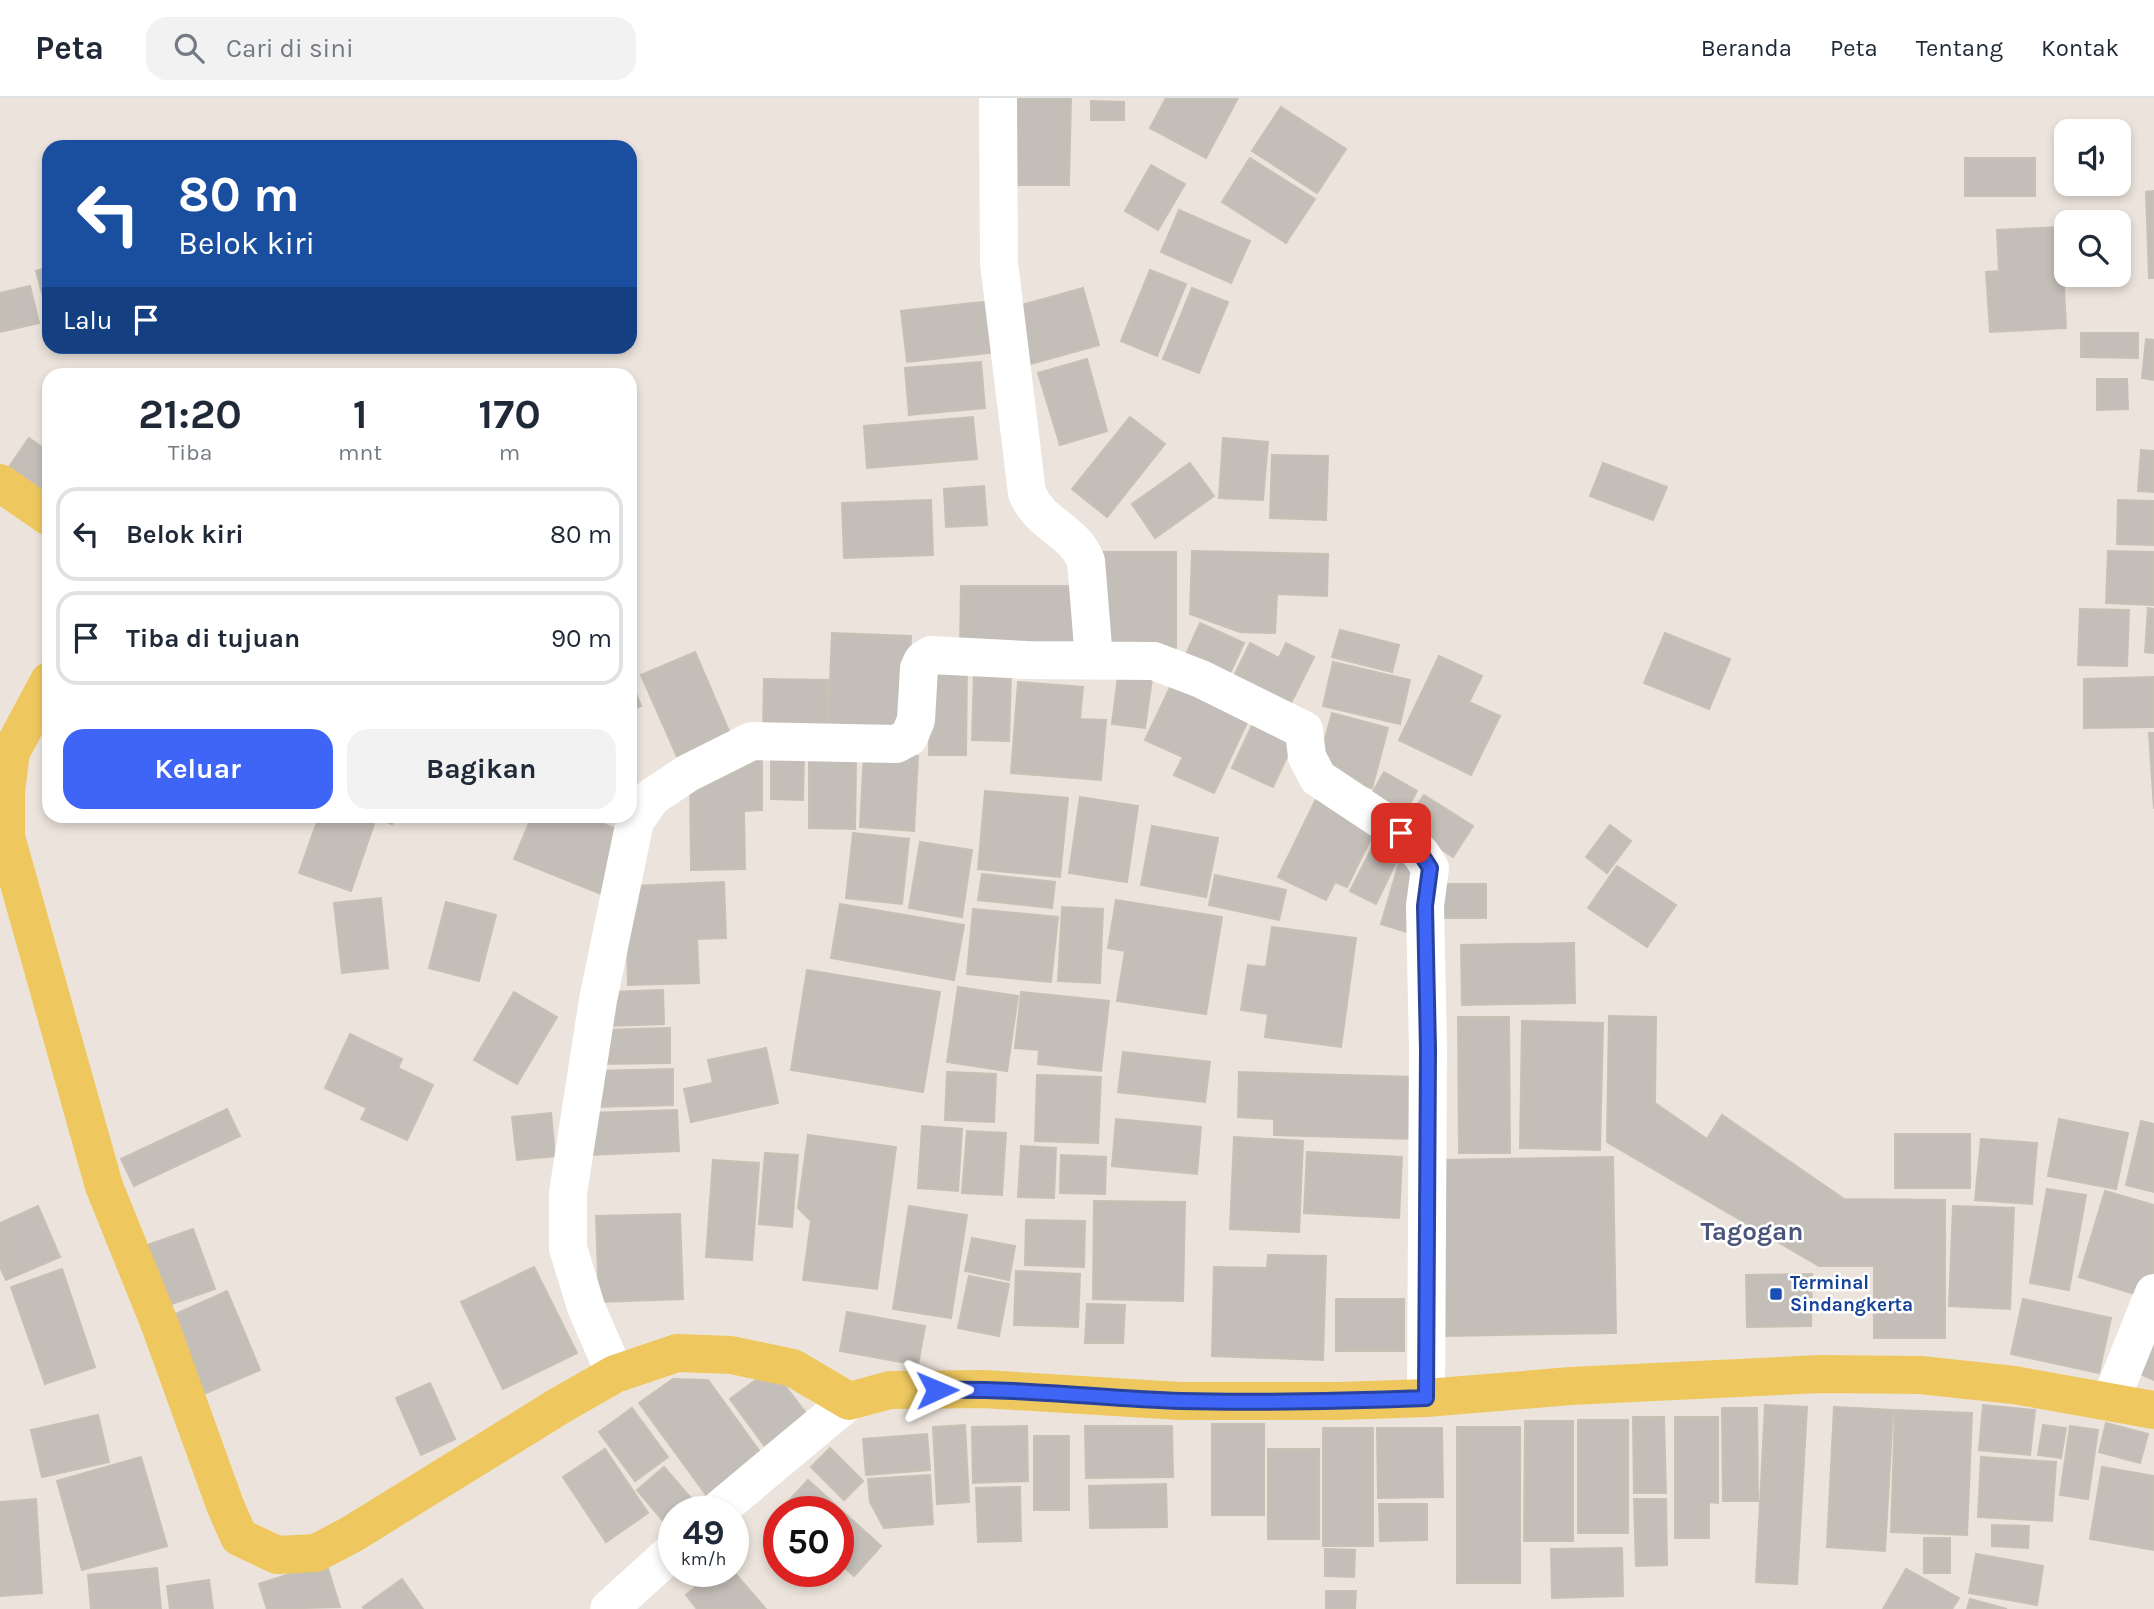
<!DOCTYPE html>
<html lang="id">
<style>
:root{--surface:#fff;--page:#f2f2f3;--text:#1f2937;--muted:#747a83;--line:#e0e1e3;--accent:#3e65f6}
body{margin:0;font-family:Karla,sans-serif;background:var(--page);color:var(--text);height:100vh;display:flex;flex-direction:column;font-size:26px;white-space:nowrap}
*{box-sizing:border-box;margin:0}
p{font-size:23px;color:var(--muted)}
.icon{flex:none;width:38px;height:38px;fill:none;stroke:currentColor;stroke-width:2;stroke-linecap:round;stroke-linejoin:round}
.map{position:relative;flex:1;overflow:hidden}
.panel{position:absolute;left:42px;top:270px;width:595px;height:455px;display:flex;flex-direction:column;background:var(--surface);border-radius:21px;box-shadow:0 4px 10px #0003}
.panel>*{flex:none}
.banner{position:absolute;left:42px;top:42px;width:595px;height:214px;border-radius:21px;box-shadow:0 4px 10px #0003;background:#1a4fa0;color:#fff;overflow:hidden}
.controls{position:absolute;left:2054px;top:21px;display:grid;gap:14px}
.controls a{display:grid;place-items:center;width:77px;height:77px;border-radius:14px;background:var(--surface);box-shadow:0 4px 10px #0003;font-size:35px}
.speed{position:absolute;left:658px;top:1398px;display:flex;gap:14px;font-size:35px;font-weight:700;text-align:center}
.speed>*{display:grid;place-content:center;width:91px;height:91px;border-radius:50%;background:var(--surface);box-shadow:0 4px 10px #0003;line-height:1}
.speed small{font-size:18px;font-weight:400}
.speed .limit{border:10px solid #d22;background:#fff;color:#111}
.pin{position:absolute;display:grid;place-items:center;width:60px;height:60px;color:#fff;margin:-30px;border-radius:14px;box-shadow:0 4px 10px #0006}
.me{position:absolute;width:77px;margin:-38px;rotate:89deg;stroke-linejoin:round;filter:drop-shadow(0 0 5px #0008)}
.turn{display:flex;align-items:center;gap:24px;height:147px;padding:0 21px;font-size:32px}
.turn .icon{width:91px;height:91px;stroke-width:2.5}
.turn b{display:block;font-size:49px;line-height:60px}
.then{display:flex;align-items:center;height:66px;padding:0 21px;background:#0003;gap:14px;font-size:26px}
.eta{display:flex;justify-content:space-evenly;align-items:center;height:119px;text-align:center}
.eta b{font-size:42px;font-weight:700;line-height:49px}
.cta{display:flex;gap:14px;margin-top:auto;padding:14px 21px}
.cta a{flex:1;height:80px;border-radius:21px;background:var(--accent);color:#fff;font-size:28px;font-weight:700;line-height:80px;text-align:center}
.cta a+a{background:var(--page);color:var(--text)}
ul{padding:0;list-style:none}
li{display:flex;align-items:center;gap:21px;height:94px;margin:0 14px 10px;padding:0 7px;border:4px solid var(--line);border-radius:21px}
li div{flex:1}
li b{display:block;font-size:26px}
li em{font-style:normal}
header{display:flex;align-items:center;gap:42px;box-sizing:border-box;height:98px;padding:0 35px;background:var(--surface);border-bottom:2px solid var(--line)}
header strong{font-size:33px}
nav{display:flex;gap:38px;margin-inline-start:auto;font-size:24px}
.search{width:490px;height:63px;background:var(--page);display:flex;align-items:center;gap:18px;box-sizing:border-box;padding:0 24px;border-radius:21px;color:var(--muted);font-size:26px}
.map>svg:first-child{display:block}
.building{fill:#c4beb8;stroke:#c7c0b5;stroke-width:2}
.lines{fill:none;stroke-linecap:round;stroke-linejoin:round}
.minor{stroke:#fff;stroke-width:38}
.major{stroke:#eec85f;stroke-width:38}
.route-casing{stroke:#2842a0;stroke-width:18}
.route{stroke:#3e65f6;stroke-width:12}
.transit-dot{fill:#1a4fb4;stroke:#fff;stroke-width:2.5}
.labels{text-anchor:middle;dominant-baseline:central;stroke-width:5;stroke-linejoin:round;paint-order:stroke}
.transit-label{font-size:19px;font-weight:bold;fill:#164399;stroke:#fff;text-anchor:start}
.district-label{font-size:26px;font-weight:bold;fill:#4b5479;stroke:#fff}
</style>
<header>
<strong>Peta</strong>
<div class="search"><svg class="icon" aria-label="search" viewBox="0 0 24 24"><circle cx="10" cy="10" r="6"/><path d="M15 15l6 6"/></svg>Cari di sini</div>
<nav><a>Beranda</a><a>Peta</a><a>Tentang</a><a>Kontak</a></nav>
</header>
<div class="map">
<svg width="2154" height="1511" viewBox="0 0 2154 1511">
<rect width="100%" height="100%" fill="#ece4dc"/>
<path class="building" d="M1003,0h68l-2,87h-53z
M1166,0h72l-32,60 -56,-30z
M1091,3l33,1v18h-33z
M1281,9l65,42 -29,44 -65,-42z
M1250,60l65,41 -29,44 -64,-41z
M1965,60h70v38h-70z
M1151,67l34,19 -27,46 -33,-19z
M2154,93v87h-5l-3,-86z
M1179,112l71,31 -19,42 -70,-31z
M2061,129l5,101 -76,4 -4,-60 13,-1 -2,-41z
M49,169v52l-13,-48z
M1150,172l36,14 -29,72 -36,-15z
M30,188l9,37 -39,9v-39z
M1083,190l16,57 -76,21 -16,-57z
M1192,190l36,14 -29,71 -36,-14z
M991,203l6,51 -90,10 -6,-51z
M2081,235h57v25l-57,-1z
M2146,241l8,1v40l-12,-2z
M1087,261l20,72 -47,14 -22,-72z
M981,264l4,46 -76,7 -4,-47z
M2097,281h30l1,30 -31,1z
M973,319l4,42 -110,9 -3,-42z
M1130,319l35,27 -58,73 -35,-28z
M29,340l20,14v31l-5,8 -35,-24z
M1223,340l45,4 -5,58 -44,-2z
M2141,352l13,1v41l-16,-1z
M1272,357l56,1 -2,64 -56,-2z
M1190,365l24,33 -59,42 -23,-34z
M1603,365l64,24 -14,33 -63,-24z
M984,388l3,39 -41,2 -2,-38z
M931,402l2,55 -89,3 -2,-55z
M2118,402l36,1v44l-37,-1z
M1192,453l136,3 -1,42 -50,-2 -2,39 -35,-1 -50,-18z
M2108,453l46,1 -1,53 -47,-2z
M1101,454h75v97l-76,-1z
M961,488h114v62h-115z
M2148,510l6,1v44l-9,-1z
M2080,511l49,1 -2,56 -49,-1z
M1200,525l44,20 -19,41 -44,-19z
M1340,532l59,15 -7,27 -60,-15z
M832,535l79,3 -3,82 -6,16 -74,-3z
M1665,535l65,26 -21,50 -65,-26z
M1250,545l29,15 7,-15 28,14 -28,56 -57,-27z
M695,554l37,86 -53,23 -38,-86z
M1439,558l43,20 -13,26 31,14 -29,59 -72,-35z
M1333,564l77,18 -10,44 -77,-18z
M930,568l37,1 -1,88h-37z
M1119,570l34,4 -8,56 -33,-4z
M974,574l37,2 -2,67 -37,-1z
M2154,579v50l-70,1v-49z
M630,580l11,28 -11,4z
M764,581l64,1 -2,52 -63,-2z
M1174,581l77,35 -37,79 -40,-18 9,-18 -38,-17z
M1018,584l65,5 -3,32 26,1 -5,60 -90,-7z
M1332,615l56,15 -16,60 -49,-13 -4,-14z
M1256,619l41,18 -24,52 -41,-19z
M2149,635h5v76z
M864,655l54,3 -4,75 -54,-4z
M771,656h33l-1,46 -32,-1z
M762,659v53l-18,1 1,58 -54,1 -1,-95z
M809,662l47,1 -1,68 -46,-1z
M1384,674l33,19 -16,29 -34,-18z
M985,693l83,7 -8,79 -82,-8z
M1318,697l60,29 -31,63 -12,-5 -9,18 -48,-23z
M1424,697l49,31 -20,31 -49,-33z
M1080,699l58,9 -11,76 -58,-9z
M319,718h32l23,8 -23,67 -52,-18z
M371,718h25l-4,8z
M532,718h52l42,17 -25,61 -87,-35z
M1610,727l21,16 -24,32 -21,-16z
M1152,728l66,12 -12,59 -65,-12z
M853,735l56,6 -7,65 -56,-6z
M1376,742l25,12 -25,52 -26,-13z
M920,744l52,8 -10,67 -53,-9z
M1399,765l29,8 -18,62 -29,-9z
M1617,768l59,39 -29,42 -59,-39z
M982,776l73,8 -3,26 -74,-8z
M1215,777l71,15 -7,30 -70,-15z
M724,784l2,56 -29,1 2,44 -71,2 -2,-85 6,-14z
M1433,786h53v34h-53z
M381,800l7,70 -46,5 -8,-70z
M1116,802l106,17 -16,97 -89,-13 8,-50 -17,-3z
M446,804l50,13 -17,66 -50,-13z
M840,806l124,21 -10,55 -123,-22z
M1062,809l41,2 -3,74 -42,-2z
M973,811l85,8 -7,65 -84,-8z
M1272,829l84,11 -15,109 -76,-10 3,-23 -27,-4 7,-45 18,2z
M1574,845l1,60 -113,2 -1,-60z
M807,872l133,22 -17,100 -132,-22z
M958,889l60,9 -11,75 -60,-9z
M663,892l1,34 -54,2 -1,-34z
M514,894l43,25 -40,67 -43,-24z
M1021,894l88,9 -8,70 -63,-7 1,-14 -24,-2z
M1609,918l47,1 -1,86 52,36 15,-24 122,84 101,1v138h-71v-72h-55l-212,-124z
M1458,919h51l1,136h-51z
M1522,923l81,2 -3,127 -80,-2z
M670,930v35l-69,1 -1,-34z
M350,936l52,25 -4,9 35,17 -26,55 -46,-21 6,-11 -42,-20z
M766,950l12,55 -87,19 -7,-33 29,-6 -5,-23z
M1123,954l87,10 -5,40 -87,-10z
M673,971v36l-80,2 -1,-36z
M947,974l49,2 -2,48 -49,-2z
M1239,974l177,5 -2,62 -140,-4v-16l-36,-2z
M1037,977l64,2 -3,66 -63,-2z
M227,1011l13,27 -106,50 -13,-27z
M677,1012l2,41 -90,4 -1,-42z
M551,1015l4,43 -38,4 -5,-43z
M1116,1021l85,8 -4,47 -85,-8z
M2059,1021l69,14 -12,56 -68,-13z
M2141,1023l13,3v68l-28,-7z
M922,1028l40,3 -4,62 -40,-3z
M967,1033l39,2 -4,62 -40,-2z
M1895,1036h75v54h-75z
M808,1037l88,12 -19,142 -74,-9 8,-59 -13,-13z
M1234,1039l69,4 -4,91 -69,-3z
M1981,1041l56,4 -5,61 -57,-4z
M1021,1048l35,2 -2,50 -36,-1z
M1307,1054l95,5 -3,61 -95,-5z
M765,1055l33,2 -6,72 -33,-3z
M1061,1057l45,2 -1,37 -45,-1z
M1613,1059l3,176 -170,3 -3,-176z
M713,1062l46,3 -7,97 -46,-3z
M2047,1091l39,6 -17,95 -39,-7z
M2105,1093l49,14v72l-6,21 -69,-21z
M1094,1103l91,1 -2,99 -90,-2z
M38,1108l22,51 -54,23 -6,-13v-44z
M909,1108l58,9 -16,103 -58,-9z
M1953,1108l61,2 -4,101 -61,-3z
M680,1116l3,85 -84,3 -3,-86z
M1026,1122l59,1 -1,46 -59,-2z
M193,1131l22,60 -46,16 -22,-60z
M972,1140l43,8 -6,34 -44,-9z
M1268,1157l58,1 -3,104 -111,-4 2,-89 53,1z
M534,1169l43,86 -74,36 -42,-87z
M62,1171l33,98 -50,17 -34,-97z
M1016,1173l64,3 -2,53 -64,-2z
M1812,1176l-1,52 -64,1 -1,-52z
M969,1178l40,8 -10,52 -41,-8z
M227,1193l33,79 -56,24 -33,-78z
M1336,1201h68v52h-68z
M2023,1201l88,19 -12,55 -88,-19z
M1087,1206l38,1 -2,38h-38z
M847,1214l78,14 -7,39 -78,-14z
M2154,1228v54l-19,-8z
M761,1278l22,7 26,34 -43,31 -36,-49z
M673,1281l35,1 55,76 -56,40 -68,-93z
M430,1285l25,56 -34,16 -25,-57z
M1765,1307l42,2 -10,177 -41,-2z
M1983,1307l52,5 -5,45 -51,-5z
M1834,1309l59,3 -8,141 -58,-4z
M632,1310l36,49 -33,24 -36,-49z
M1722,1310h35l1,93h-35z
M1895,1312l77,3 -5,122 -76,-3z
M98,1317l11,47 -67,15 -11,-47z
M1633,1319h31l2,76h-32z
M1675,1319h43v86l-9,-1v36h-34z
M1578,1322h50v113h-50z
M1525,1323h48v120h-49z
M2106,1325l42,11 -8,29 -41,-11z
M1212,1326h52v91h-52z
M965,1327l4,77 -32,2 -4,-77z
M2043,1327l23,3 -5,30 -23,-3z
M1027,1328l1,55 -55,2 -1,-56z
M1085,1328h87l1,51 -87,1z
M2070,1328l28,4 -10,69 -28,-4z
M1457,1329h63v156h-63z
M1323,1330h50v118h-50z
M1377,1330h65l1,69 -65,1z
M927,1336l3,36 -64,5 -3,-36z
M1034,1338h35v74h-35z
M830,1350l33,33 -19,19 -33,-33z
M605,1351l43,64 -42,29 -43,-65z
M1268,1351h51v90h-51z
M141,1359l26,89 -85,24 -25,-89z
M1981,1359l75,5 -4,59 -74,-4z
M664,1369l33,38 -9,7h-14v12l-5,4 -32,-38z
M2102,1369l52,9v74l-64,-11z
M930,1377l3,49 -49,4 -14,-26 -2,-23z
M808,1382l73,66 -27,30 -16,-14v-50l-58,-2z
M1166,1386l1,43 -77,1 -1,-42z
M1020,1389l1,54 -43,1 -2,-54z
M36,1401l6,94 -42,3v-94z
M1634,1401h32l1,66 -31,1z
M1379,1406h48v36l-47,1z
M1992,1427l37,1 -1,22 -36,-2z
M1924,1440h26v35h-26z
M1622,1450l1,48 -71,2 -1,-49z
M1325,1451l30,1 -1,27 -29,-1z
M1976,1456l67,12 -6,39 -68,-12z
M326,1464l14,45 -73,2 -8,-25z
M157,1470l4,41h-70l-3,-34z
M1906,1471l53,29 -7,11h-69z
M733,1473l33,38h-69l-11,-14 28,-23z
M402,1481l21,30h-59l-1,-2z
M209,1482l4,29h-43l-3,-23z
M1326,1493h30l-1,18h-29z
M1970,1501l37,10h-40z"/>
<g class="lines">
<path class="minor" d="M998,0l1,165 28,230c13,32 47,37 59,68l8,98
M615,1276l-29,-67 -18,-59v-55l30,-193 37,-179 17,-24 36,-24 64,-32 144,3 13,-7 7,-17 3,-52 4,-8 8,-5 95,5 128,1 47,18 103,51 3,27 11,21 83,55 20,21 9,14 -5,38 3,143 -2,349
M2110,1304l44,-109
M716,1414l133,-111
M609,1511l65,-59"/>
<path class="major" d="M0,385l49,34
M49,583l-38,71 -5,39v46l98,349 56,139 65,180 14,32 38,18 39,-2 36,-19 207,-128 56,-32 62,-21 54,2 62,13 56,33 41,-11 93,-1 197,12h160l86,-3 145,-12 249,-12 100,1 94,10 140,25"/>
</g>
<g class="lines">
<g class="route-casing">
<path id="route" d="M937,1292c81,-2 162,8 244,11 82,2 163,0 245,-3l2,-349 -3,-143 5,-38 -9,-14 -20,-21"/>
</g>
<use href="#route" class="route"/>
</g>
<rect class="transit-dot" x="1769" y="1189" width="14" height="14" rx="3.5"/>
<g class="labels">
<g class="transit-label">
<text x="1790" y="1185">Terminal<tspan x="1790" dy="22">Sindangkerta</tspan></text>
</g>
<g class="district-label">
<text x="1752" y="1133">Tagogan</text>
</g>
</g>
</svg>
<div class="controls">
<a><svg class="icon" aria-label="sound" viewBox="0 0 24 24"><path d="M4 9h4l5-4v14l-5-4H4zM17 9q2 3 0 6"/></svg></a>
<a><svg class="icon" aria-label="search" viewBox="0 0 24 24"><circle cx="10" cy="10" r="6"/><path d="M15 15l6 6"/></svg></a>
</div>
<div class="speed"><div>49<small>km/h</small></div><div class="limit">50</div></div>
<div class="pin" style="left:1401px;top:735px;background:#d93025"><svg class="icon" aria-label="arrive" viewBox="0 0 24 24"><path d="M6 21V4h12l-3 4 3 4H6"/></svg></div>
<svg class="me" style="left:937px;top:1292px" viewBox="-20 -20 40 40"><path d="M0-17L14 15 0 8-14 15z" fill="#3e65f6" stroke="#fff" stroke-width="4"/></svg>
<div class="banner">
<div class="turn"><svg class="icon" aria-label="left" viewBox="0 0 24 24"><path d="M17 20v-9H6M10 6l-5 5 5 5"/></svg><div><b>80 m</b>Belok kiri</div></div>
<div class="then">Lalu<svg class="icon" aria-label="arrive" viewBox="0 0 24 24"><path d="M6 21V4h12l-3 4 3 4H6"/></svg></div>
</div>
<section class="panel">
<div class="eta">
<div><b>21:20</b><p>Tiba</p></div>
<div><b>1</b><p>mnt</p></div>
<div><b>170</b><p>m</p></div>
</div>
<ul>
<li><svg class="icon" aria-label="left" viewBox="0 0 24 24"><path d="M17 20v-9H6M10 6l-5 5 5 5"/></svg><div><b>Belok kiri</b></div><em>80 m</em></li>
<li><svg class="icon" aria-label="arrive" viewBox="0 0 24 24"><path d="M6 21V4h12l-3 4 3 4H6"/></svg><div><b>Tiba di tujuan</b></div><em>90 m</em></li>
</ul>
<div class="cta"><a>Keluar</a><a>Bagikan</a></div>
</section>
</div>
